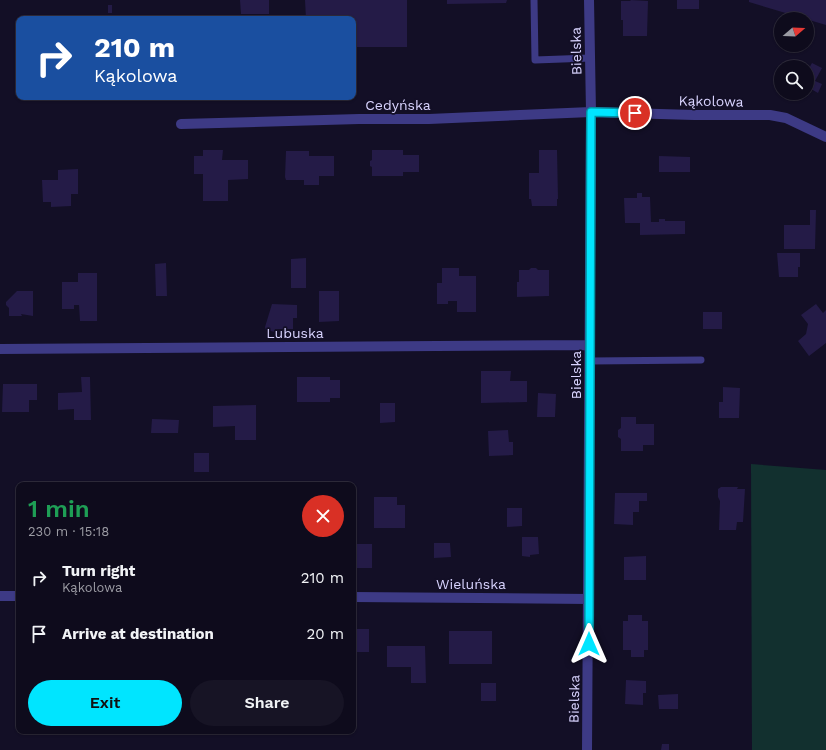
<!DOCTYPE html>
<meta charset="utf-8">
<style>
:root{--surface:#0e0b1c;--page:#171425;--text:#f1f3f6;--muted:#9b9ba3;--line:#2e2b3b;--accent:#00e5ff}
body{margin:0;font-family:"Work Sans",sans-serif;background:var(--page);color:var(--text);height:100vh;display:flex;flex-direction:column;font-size:15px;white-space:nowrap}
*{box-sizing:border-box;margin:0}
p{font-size:13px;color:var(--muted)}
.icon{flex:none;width:22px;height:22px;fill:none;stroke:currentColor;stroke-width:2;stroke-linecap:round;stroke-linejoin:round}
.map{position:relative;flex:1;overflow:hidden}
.side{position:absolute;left:16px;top:482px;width:340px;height:252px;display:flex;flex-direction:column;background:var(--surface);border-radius:8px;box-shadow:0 1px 3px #0004,0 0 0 1px var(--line)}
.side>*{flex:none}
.hud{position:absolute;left:16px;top:16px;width:340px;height:84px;border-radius:8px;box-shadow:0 1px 3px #0004,0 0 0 1px var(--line);background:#1a4fa0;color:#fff;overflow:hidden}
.needle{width:26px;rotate:71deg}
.fabs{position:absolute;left:774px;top:12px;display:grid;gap:8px}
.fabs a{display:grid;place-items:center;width:40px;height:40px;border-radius:50%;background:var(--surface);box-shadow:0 1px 3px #0004,0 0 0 1px var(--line);font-size:20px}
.pin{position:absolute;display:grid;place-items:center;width:34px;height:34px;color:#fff;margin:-17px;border:2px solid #fff;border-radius:50%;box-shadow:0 1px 4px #0007}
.me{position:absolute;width:44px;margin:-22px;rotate:0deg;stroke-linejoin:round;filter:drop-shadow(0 0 3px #0008)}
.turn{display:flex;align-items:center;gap:14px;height:84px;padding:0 12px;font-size:18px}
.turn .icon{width:52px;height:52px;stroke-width:2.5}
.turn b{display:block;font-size:28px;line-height:34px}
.round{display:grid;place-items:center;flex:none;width:42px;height:42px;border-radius:21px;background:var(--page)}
.head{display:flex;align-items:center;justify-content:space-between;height:68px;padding:0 12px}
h1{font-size:24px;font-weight:600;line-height:30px;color:#1e9e55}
.primary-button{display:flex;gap:8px;margin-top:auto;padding:8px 12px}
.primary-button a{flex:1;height:46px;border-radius:24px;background:var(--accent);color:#111;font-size:16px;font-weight:600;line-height:46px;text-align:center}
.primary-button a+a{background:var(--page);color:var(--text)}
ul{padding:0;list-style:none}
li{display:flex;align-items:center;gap:12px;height:56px;padding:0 12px}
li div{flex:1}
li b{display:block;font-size:15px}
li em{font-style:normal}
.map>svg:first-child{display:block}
.green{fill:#12302f}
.building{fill:#241b47}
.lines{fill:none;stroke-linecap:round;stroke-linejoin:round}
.service{stroke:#3d3a85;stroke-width:7}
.minor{stroke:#3d3a85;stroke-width:10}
.route-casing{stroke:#0095a6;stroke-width:10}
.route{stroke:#00e5ff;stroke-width:7}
.labels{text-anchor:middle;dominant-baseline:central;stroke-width:3.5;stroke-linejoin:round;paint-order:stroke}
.street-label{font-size:14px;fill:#d9d4ff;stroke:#130f26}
</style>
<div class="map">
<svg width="826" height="750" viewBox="0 0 826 750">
<rect width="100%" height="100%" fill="#130f26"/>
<path class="green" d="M751,464l75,6v280h-74z"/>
<path class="building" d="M240,0h29v14h-28z
M305,0h102v47h-54v-28h-47z
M447,0h60l-1,3 -59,1z
M630,0l18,1 -1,35h-24v-16h-2v-19h10z
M677,0h22v9h-22z
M749,0h77v25l-77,-23z
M108,5h4v8h-4z
M792,62l10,5h-13z
M812,63l10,5 -7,13 7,3 -4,9 -7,-4 -3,7 -5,-3h4v-23h1z
M203,150h20l-1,10h26v19l-20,1v21h-25v-27h-9v-18h9z
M372,150h31v5h16v17h-16v4h-31v-9l-2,-1v-5l2,-1z
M539,150h18l1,49h-1v7h-25l-1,-7h-2v-26h10z
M286,151h23v5h25v20h-15v9h-15v-5h-18l-1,-3z
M659,156l31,1v15h-31z
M78,169v25h-7v12l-20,1v-5h-8l-1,-22h16v-10z
M637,193h5v4h8l1,25h8v-3h6v2h20v13l-45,1v-12h-15l-1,-25h13z
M810,210h6l-1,39h-31v-24h26z
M777,253h23v14h-2v10h-19z
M306,258v30h-15v-29z
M166,263l1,33h-11l-1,-32z
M442,268h17v8h17v36h-19v-11h-9v3h-11v-21h5z
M531,268h5l2,2h11v26l-32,1v-15h2v-12h10z
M78,273h19v48h-17l-1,-16h-5v4h-12v-27h16z
M17,291h16v25l-12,-2 1,2h-13v-8l-3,-3v-3z
M319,291h20v30l-20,1z
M272,304l25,1v13h-4v11h-18v3l-9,-2 -1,-3z
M816,304l7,9 3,-3v33l-17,13 -11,-15 8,-7 2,-10 -7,-9z
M703,312h19v17h-19z
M481,371h30l-1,10h17v21l-46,1z
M81,377h9l1,43h-17v-11l-16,1v-17l24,-1z
M297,377h33v3h10v18h-10v4h-33z
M3,384h34v16h-8v12h-27z
M723,387l17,1 -1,30h-20v-16h4z
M538,393l18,1 -1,23h-18z
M380,403h15v19l-15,1z
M256,405v35h-21v-14l-22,1v-21z
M621,417h15v7h18v21h-11v6h-22v-12l-3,-2v-7l3,-2z
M152,419l27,1 -1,13h-27z
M508,430l1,12h4v13l-24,1 -1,-25z
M194,453h15v19h-15z
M721,487h17l-1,2h8l-2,33h-6l-1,8h-17l1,-29 -2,-4v-8z
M615,493h32v8h-8v11h-6v13l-19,-1z
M374,497h23v8h8v23h-31z
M507,508h15v18l-15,1z
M522,537h16l1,17 -9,1v2l-8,-1z
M434,543h16l1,14 -17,1z
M356,544h16v24h-16z
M646,556v24h-22v-23z
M628,615h14v6h6v29h-4v7h-13v-7h-8v-29h5z
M353,629h16v23h-16z
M449,631h43v33h-43z
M387,646h38l1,37h-15v-16h-24z
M626,680l20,1v12h-3v12l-18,-1z
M481,683h15v18h-15z
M678,694v15h-19l-1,-14z
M662,744h7v6h-8z"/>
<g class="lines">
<path class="service" d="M534,0l1,60 55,-2
M590,361l111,-1"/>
<path class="minor" d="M181,124l178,-5h70l162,-7 103,3h76l16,3 40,19
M0,349l590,-4
M0,596h19
M353,597l236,2
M587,750l4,-638 -2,-112"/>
</g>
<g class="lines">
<g class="route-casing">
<path id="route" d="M589,644l2,-532 44,1"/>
</g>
<use href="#route" class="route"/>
</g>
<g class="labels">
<g class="street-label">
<text transform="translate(576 51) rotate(-91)">Bielska</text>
<text transform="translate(711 101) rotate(1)">Kąkolowa</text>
<text x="398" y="105">Cedyńska</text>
<text x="295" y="333">Lubuska</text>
<text transform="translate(576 375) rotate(-90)">Bielska</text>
<text x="471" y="584">Wieluńska</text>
<text transform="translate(574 699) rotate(-89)">Bielska</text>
</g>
</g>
</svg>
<div class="fabs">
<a><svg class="needle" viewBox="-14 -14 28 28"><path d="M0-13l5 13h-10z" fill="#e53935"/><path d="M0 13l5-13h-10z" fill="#9b9ba3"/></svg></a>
<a><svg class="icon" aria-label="search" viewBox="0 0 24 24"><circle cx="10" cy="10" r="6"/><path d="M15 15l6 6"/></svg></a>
</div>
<div class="pin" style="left:635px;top:113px;background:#d93025"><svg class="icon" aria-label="arrive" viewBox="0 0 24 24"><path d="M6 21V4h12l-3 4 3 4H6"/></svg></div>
<svg class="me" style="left:589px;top:644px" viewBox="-20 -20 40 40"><path d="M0-17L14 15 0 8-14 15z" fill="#00e5ff" stroke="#fff" stroke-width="4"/></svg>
<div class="hud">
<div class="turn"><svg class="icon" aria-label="right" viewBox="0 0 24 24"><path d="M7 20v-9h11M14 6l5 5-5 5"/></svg><div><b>210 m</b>Kąkolowa</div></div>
</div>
<section class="side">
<div class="head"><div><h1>1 min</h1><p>230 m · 15:18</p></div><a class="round" style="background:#d93025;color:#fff"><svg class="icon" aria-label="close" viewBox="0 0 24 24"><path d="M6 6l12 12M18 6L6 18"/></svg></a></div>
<ul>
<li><svg class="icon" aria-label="right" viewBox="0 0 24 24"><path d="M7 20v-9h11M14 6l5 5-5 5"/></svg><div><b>Turn right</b><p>Kąkolowa</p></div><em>210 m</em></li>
<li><svg class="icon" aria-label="arrive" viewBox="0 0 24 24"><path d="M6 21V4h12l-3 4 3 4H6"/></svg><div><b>Arrive at destination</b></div><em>20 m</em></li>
</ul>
<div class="primary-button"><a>Exit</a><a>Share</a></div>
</section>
</div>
